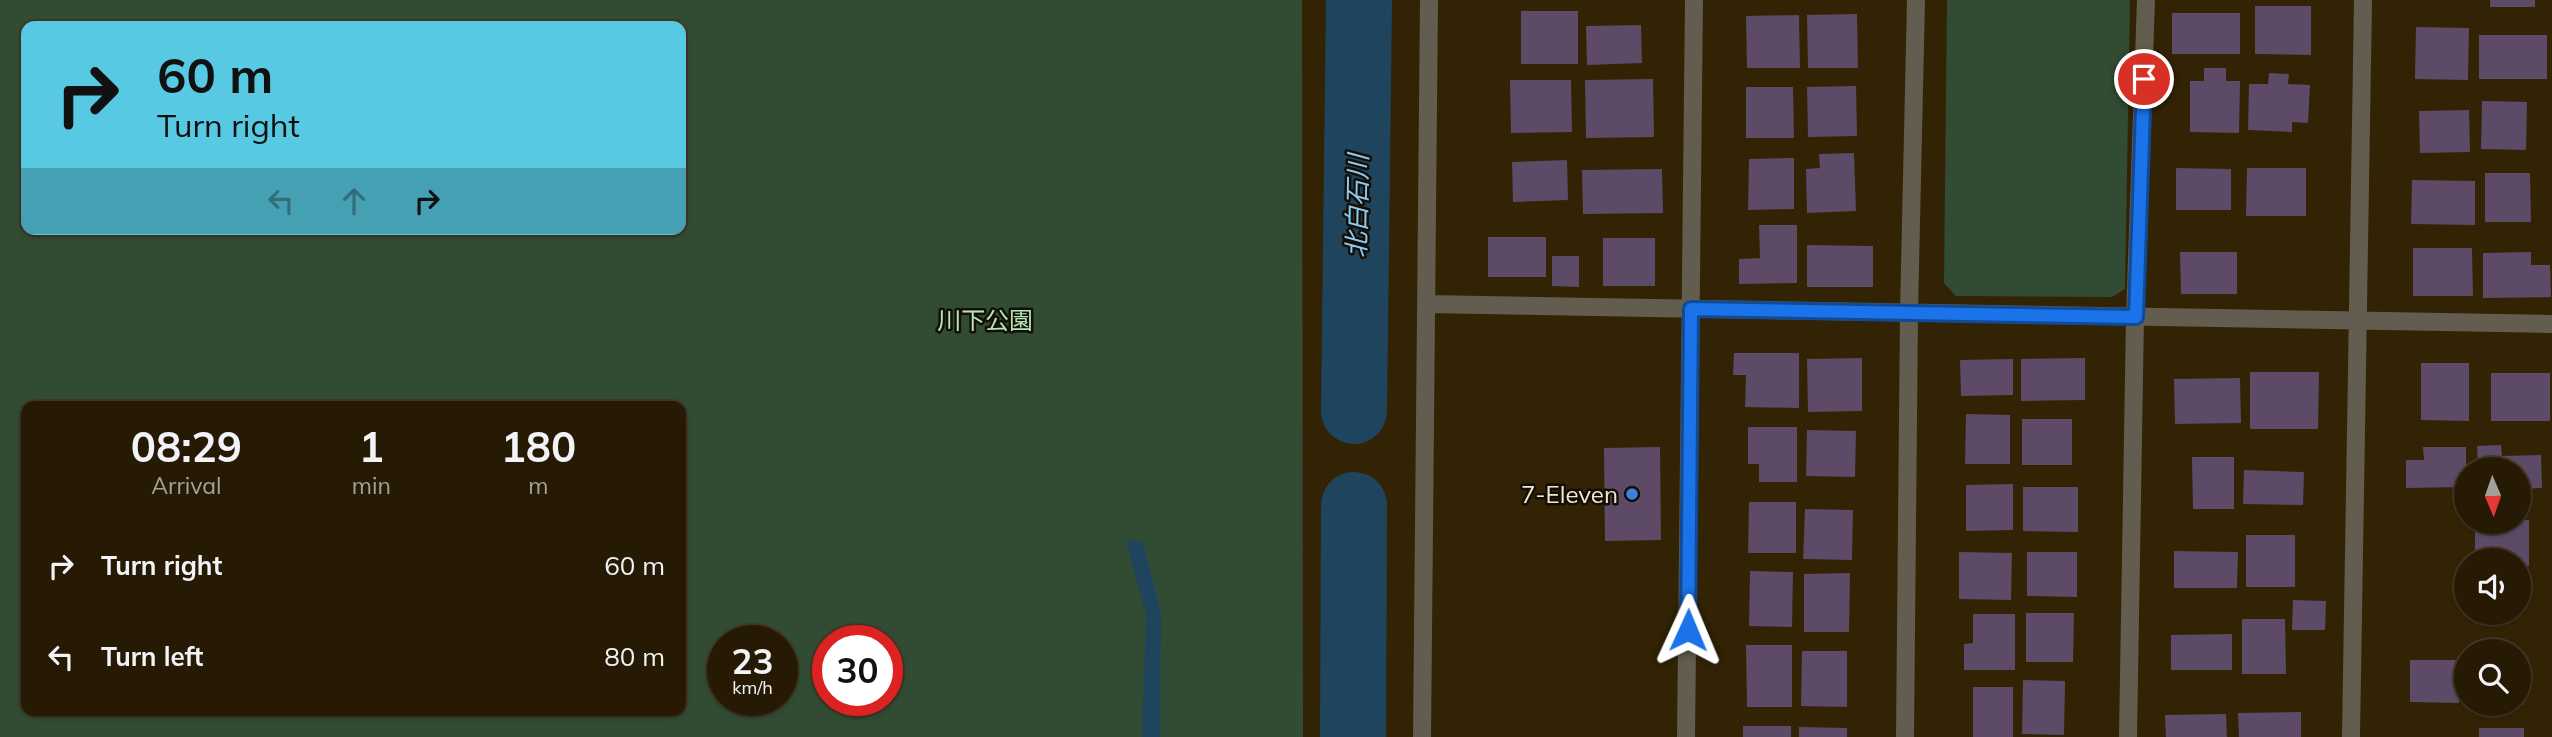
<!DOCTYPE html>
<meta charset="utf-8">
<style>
:root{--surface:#261a04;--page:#322713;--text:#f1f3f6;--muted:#a4a19a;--line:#423826}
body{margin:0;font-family:Mulish,"Noto Sans JP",sans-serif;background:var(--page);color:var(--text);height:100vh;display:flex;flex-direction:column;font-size:26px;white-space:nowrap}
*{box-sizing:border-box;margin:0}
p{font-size:23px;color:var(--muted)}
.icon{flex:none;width:38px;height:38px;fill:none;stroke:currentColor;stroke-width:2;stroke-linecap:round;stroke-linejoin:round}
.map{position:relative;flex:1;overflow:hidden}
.drawer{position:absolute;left:21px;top:401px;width:665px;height:315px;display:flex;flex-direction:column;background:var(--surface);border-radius:14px;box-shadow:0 2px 5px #0004,0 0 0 2px var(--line)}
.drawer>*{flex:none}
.top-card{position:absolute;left:21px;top:21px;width:665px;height:214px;border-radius:14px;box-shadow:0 2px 5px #0004,0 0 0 2px var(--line);background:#57c9e2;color:#111;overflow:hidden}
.needle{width:46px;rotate:178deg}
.tools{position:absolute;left:2454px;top:457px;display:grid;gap:14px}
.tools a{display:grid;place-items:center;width:77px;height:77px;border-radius:50%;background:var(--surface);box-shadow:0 2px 5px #0004,0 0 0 2px var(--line);font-size:35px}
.speed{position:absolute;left:707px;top:625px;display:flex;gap:14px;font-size:35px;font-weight:700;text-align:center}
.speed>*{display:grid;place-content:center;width:91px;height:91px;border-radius:50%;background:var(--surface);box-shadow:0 2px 5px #0004,0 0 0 2px var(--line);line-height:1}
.speed small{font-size:18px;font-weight:400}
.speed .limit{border:10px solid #d22;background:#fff;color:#111}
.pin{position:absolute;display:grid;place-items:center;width:60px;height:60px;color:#fff;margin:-30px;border:4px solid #fff;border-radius:50%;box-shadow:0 2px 7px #0007}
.me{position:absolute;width:77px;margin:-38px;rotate:1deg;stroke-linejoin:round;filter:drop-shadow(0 0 5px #0008)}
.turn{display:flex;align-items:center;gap:24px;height:147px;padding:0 21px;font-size:32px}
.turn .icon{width:91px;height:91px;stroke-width:2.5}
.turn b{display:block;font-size:49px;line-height:60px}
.lanes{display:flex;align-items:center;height:66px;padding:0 21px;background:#0003;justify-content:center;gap:35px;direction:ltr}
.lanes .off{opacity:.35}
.eta{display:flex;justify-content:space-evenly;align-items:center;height:119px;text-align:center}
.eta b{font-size:42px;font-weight:700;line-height:49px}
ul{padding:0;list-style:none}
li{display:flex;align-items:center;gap:21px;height:91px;padding:0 21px}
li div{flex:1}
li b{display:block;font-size:26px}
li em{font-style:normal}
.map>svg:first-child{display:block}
.green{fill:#324c34;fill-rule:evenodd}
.water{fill:#1f455e}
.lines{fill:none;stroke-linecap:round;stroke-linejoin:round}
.river{stroke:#1f455e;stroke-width:66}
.building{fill:#5c4a66}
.minor{stroke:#635d4f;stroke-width:18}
.route-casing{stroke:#114b97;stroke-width:18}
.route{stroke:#1a73e8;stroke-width:12}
.shop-dot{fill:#3f7fe0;stroke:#150e04;stroke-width:2.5}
.labels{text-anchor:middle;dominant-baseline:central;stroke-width:5;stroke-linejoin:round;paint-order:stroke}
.park-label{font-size:24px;fill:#b0e7b4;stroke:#150e04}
.poi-label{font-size:24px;fill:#f1e6d6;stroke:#150e04;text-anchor:end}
.water-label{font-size:26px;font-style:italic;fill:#8acaf6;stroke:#150e04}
</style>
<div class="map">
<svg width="2552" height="737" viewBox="0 0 2552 737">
<rect width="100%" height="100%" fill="#322305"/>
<path class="green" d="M0,0h1302l1,737h-1303zM26,26h655v203h-655zM26,406h655v304h-655zM723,640h59v60h-59zM828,640h59v60h-59z
M1947,0h183l-5,289 -13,8 -156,-1 -12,-13z"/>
<path class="water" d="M1126,540l17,1 18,73 -1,123h-18l4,-122z"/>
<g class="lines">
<path class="river" d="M1354,411l5,-411
M1353,737l1,-232"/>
</g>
<path class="building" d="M2490,0h45v7h-45z
M2255,6h56v49l-56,-1z
M1521,11h57v53h-57z
M2172,13h68v41h-68z
M1857,14l1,54h-50l-1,-53z
M1799,15l1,53h-53l-1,-52z
M1641,25l1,38 -55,2 -1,-39z
M2416,27l53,1 -1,52 -53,-1z
M2479,35h68v44h-68z
M2204,68h22v13h14l-1,52 -49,-1v-51h14z
M2269,73l20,1 -1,10 22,1 -2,38 -16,-1v10l-44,-2 1,-46h19z
M1653,79l1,58 -68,1 -1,-58z
M1510,80h61l1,52 -61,1z
M1856,86l1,50 -49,1 -1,-50z
M1746,87h47l1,51h-48z
M2482,101l45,1 -1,48 -45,-1z
M2469,110l1,42 -50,1 -1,-42z
M1854,153l2,58 -49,2 -1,-44 14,-1 -1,-14z
M1794,158v51l-46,1 1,-51z
M1567,160l1,40 -55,2 -1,-40z
M2176,168l55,1v41h-55z
M2247,168h59v48h-60z
M1662,169l1,44 -80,1 -1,-44z
M2485,173h45l1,49h-46z
M2412,180l63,1v44l-64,-1z
M1759,225h38v58l-58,1v-25l21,-1z
M1488,237h58v40h-58z
M1603,238h52v48h-52z
M1807,245l66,1v41h-66z
M2413,248h59l1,48h-60z
M2180,252h57v42h-56z
M2531,252v13h19l1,32 -68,1v-45z
M1552,256h27v31l-27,-1z
M1734,353h65v55l-54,-1 1,-32h-13z
M1862,358v53l-54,1 -1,-53z
M2085,358v42l-64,1v-42z
M2013,359v36l-52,1 -1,-36z
M2421,363h48v58l-48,-1z
M2250,372h69l-1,57h-68z
M2491,373h59v48h-59z
M2240,378l1,45 -66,1 -1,-45z
M1966,414l44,1v49h-45z
M2022,419h50v46h-50z
M1748,427h49v55h-38v-18h-11z
M1807,430l49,1 -1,46 -49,-1z
M2501,445l1,11 39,-1 1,33 -24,1v-20h-40l-1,-23z
M1660,447l1,93 -56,1 -1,-93z
M2423,447h43v40l-60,1v-28h18z
M2192,457h42v52h-41z
M2244,470l60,2 -1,33 -60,-1z
M2013,484v46l-47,1v-46z
M2023,487h55v45l-55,-1z
M1749,502h47v51h-48z
M1805,509l48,1 -1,50 -49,-1z
M2518,520h11v46h-11v-6h-43v-38z
M2246,535h49v52h-49z
M2174,551l64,1 -1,36h-63z
M1959,552l53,1 -1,47 -52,-1z
M2027,552h50v45l-50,-1z
M1750,571l43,1 -1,55 -43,-1z
M1850,573l-1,59h-45v-58z
M2293,600l33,1 -1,29h-33z
M2026,613h48l-1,49h-47z
M1973,614h42v56h-51v-26l9,-1z
M2242,619h43l1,55h-44z
M2232,634v36h-61v-35z
M1746,645h46v62h-45z
M1802,651h45v56l-46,-1z
M2410,660h50l-1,43 -49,-1z
M2518,666h5l1,39h-6z
M2023,680l42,1 -1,54 -42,-1z
M1973,687h40v50h-40z
M2301,712v25h-62l-1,-24z
M2226,714l1,23h-61l-1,-22z
M1743,726h48v11h-48z
M1799,727l48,1v9h-48z
M2479,728h45v9h-45z"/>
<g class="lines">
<path class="minor" d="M1426,304l1126,20
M1422,737l7,-737
M1686,737l8,-737
M1905,737l4,-425 7,-312
M2128,737l7,-420 11,-317
M2351,737l12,-737"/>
</g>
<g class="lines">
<g class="route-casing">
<path id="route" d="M1688,630l3,-321 445,8 8,-238"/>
</g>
<use href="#route" class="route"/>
</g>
<circle class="shop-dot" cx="1632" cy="494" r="7"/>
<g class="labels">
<g class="park-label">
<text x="985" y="320">川下公園</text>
</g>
<g class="poi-label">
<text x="1618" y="494">7-Eleven</text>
</g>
<g class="water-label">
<text transform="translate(1357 206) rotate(-89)">北白石川</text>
</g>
</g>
</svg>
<div class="tools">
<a><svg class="needle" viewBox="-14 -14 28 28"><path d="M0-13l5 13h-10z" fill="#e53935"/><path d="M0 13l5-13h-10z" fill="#a4a19a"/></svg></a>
<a><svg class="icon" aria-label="sound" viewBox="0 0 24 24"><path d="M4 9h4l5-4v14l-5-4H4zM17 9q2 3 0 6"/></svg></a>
<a><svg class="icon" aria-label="search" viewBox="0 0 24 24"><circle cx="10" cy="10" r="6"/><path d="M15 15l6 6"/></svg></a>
</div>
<div class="speed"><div>23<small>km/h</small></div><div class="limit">30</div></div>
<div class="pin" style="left:2144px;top:79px;background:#d93025"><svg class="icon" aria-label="arrive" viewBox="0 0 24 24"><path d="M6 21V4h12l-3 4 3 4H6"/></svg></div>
<svg class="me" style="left:1688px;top:630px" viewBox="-20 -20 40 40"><path d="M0-17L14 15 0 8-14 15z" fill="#1a73e8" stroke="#fff" stroke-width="4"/></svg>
<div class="top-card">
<div class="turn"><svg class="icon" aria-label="right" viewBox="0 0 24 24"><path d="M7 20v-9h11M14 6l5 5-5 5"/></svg><div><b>60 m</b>Turn right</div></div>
<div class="lanes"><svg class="icon off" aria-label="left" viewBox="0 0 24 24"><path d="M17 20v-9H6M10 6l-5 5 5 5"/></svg><svg class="icon off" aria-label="ahead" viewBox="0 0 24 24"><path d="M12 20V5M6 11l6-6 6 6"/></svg><svg class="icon" aria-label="right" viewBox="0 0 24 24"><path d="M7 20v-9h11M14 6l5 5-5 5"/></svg></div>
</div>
<section class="drawer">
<div class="eta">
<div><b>08:29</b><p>Arrival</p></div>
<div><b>1</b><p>min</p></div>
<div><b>180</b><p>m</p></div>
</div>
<ul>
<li><svg class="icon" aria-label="right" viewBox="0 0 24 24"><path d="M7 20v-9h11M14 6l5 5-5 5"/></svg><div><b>Turn right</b></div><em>60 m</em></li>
<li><svg class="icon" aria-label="left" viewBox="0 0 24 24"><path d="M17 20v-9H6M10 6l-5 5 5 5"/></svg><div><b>Turn left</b></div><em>80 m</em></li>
</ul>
</section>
</div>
